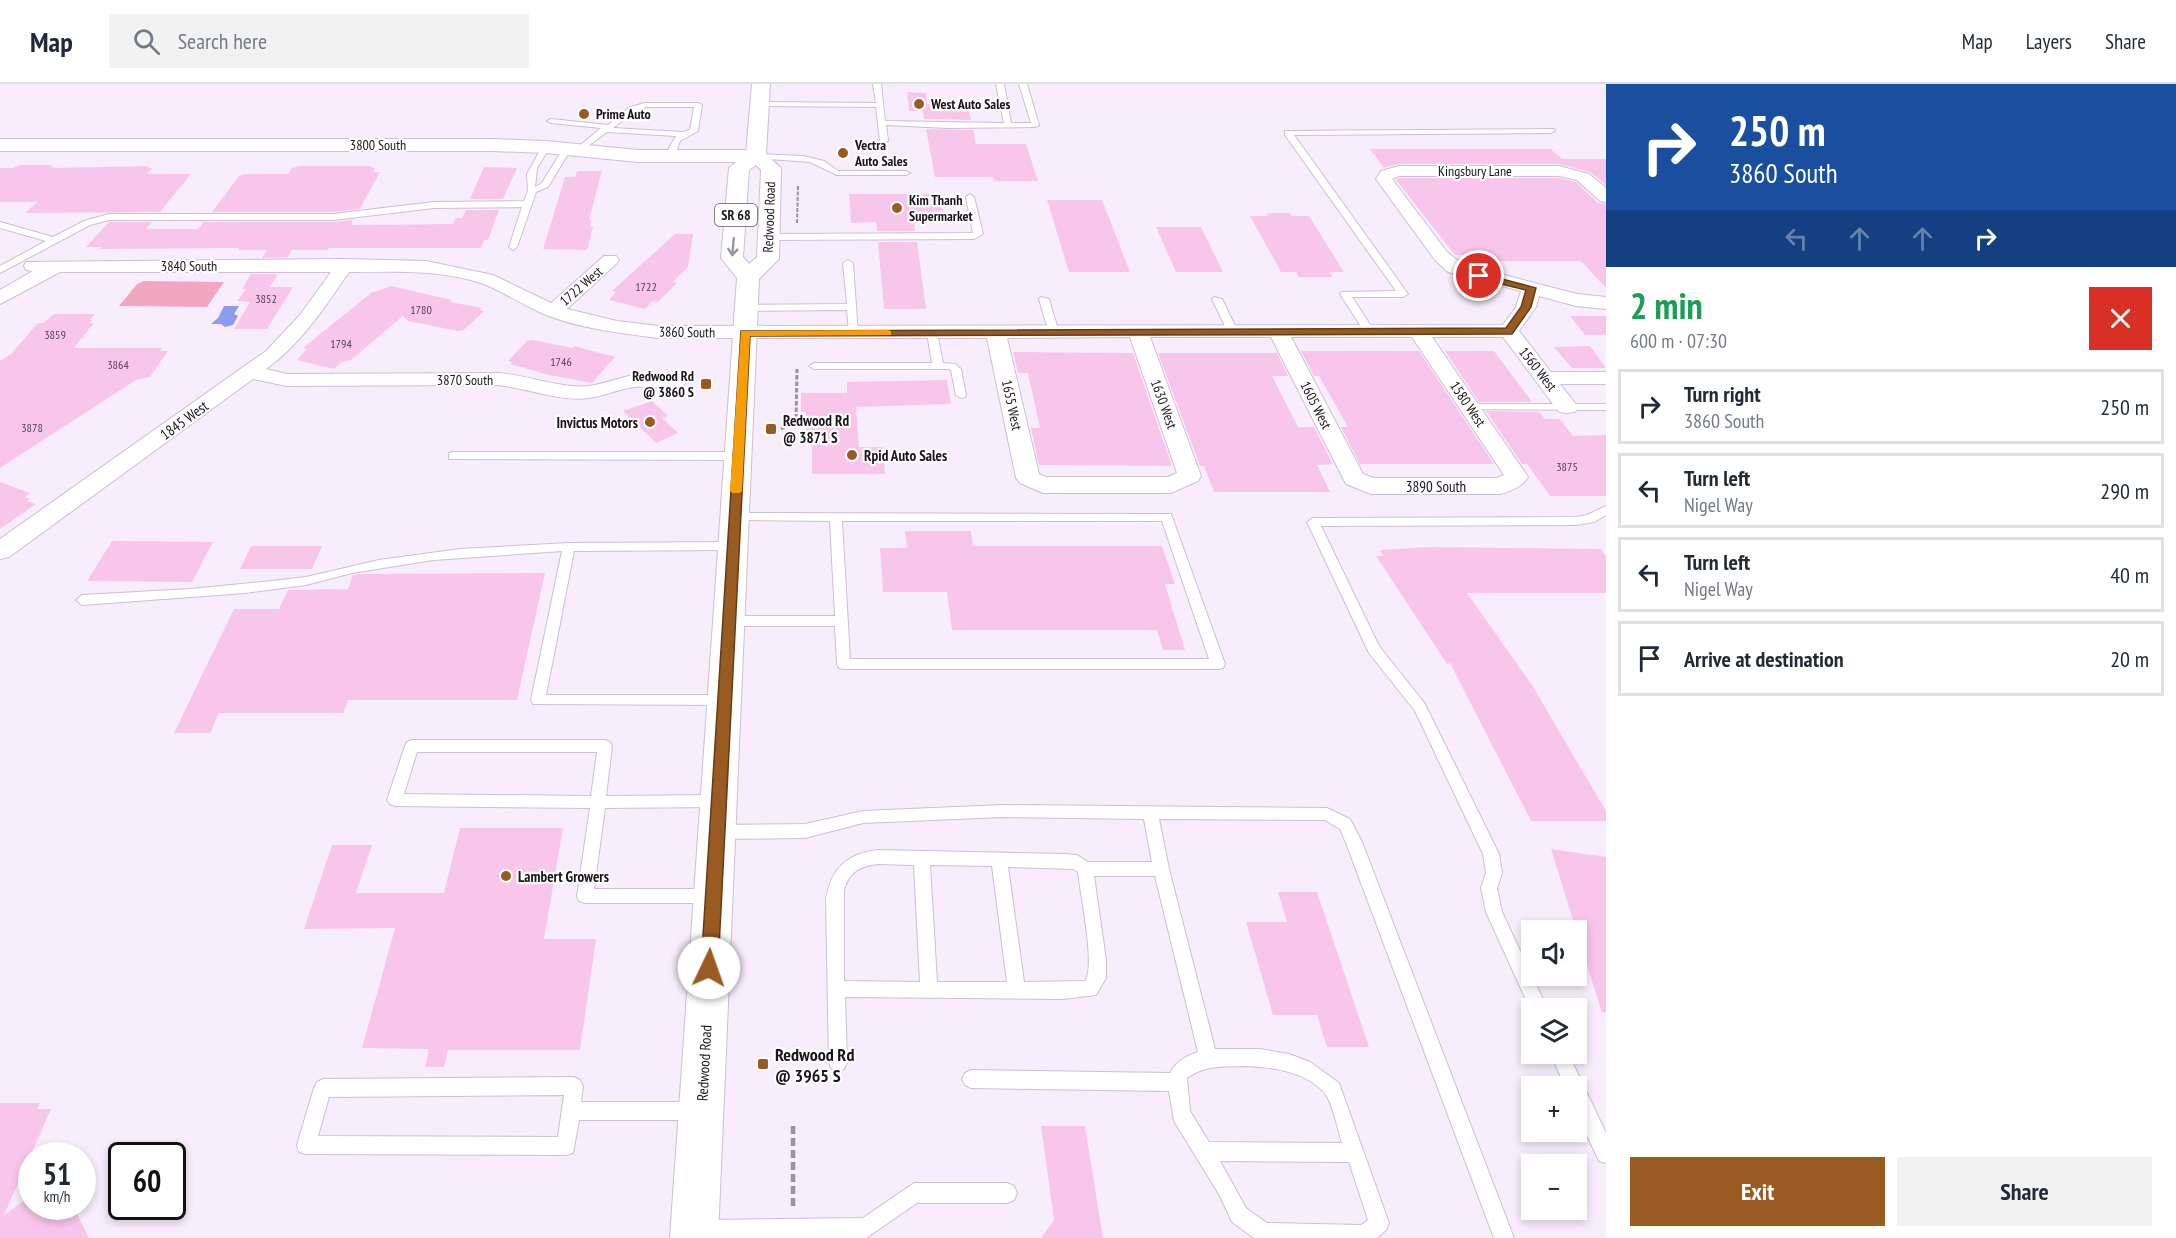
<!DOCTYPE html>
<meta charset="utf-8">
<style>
:root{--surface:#fff;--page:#f2f2f3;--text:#1f2937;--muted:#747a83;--line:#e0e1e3;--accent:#9a5b23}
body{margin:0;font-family:"PT Sans Narrow",sans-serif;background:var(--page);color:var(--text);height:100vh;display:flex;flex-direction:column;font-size:22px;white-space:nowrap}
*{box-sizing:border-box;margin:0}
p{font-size:20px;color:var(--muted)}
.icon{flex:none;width:33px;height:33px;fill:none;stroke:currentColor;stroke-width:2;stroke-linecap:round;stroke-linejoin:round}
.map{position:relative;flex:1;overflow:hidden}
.side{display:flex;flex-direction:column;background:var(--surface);width:570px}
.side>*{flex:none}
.hud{background:#1a4fa0;color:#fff;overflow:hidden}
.fabs{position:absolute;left:1521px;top:836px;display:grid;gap:12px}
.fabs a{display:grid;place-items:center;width:66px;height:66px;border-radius:0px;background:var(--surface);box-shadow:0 3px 9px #0003;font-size:30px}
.speed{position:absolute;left:18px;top:1058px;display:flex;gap:12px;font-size:30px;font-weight:700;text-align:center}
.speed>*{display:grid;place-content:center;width:78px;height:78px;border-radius:50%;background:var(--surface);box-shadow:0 3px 9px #0003;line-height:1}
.speed small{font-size:15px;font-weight:400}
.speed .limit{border:3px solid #111;border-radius:9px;background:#fff;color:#111}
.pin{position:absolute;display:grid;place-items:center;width:51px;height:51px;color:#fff;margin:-26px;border:3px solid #fff;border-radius:50%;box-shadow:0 2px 6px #0007}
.me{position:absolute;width:66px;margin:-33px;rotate:3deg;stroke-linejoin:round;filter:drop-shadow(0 0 4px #0008)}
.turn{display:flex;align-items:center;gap:21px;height:126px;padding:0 24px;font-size:27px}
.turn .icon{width:78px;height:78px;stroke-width:2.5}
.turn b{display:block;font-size:42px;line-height:51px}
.lanes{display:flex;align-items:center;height:57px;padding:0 24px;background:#0003;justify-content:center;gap:30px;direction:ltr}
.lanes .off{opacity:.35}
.round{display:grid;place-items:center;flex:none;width:63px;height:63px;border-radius:0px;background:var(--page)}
.summary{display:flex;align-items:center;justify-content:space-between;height:102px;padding:0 24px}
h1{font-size:36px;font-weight:700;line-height:45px;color:#1e9e55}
.action{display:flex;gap:12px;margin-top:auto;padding:12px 24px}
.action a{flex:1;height:69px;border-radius:0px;background:var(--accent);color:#fff;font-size:24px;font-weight:700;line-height:69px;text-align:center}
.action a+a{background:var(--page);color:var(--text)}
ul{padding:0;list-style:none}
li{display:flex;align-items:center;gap:18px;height:75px;margin:0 12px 9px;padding:0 12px;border:3px solid var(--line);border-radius:0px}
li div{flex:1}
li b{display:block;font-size:22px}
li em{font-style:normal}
header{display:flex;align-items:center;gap:36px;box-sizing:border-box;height:84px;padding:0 30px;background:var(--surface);border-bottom:2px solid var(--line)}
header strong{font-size:28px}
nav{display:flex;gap:33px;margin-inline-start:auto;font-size:21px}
.search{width:420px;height:54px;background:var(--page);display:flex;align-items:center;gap:15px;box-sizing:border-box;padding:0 21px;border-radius:0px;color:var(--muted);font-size:22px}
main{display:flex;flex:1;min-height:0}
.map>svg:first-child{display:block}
.green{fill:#f2a7c1}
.water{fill:#8c9bee}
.building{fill:#f8c6ea}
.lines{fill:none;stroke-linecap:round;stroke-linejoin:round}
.lane-casing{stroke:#cdbfd3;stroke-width:2}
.street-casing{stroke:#cdbfd3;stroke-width:2}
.secondary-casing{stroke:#cdbfd3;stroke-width:2}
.primary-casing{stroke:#cdbfd3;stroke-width:2}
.path-far2{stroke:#9b929f;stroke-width:2;stroke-dasharray:4 1.5;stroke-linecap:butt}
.path-far1{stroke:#9b929f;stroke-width:3;stroke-dasharray:4.5 2;stroke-linecap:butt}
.path{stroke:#9b929f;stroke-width:4.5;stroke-dasharray:8 4;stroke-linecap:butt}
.lane{fill:#fff;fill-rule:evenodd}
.street{fill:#fff;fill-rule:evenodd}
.secondary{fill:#fff;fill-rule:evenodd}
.primary{fill:#fff;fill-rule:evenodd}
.oneway{stroke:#989699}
.route{fill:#9a5b23;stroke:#643b17;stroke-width:1.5}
.slow{fill:#f59e0b}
.poi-dot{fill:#9a5b23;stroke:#fff;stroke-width:2}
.labels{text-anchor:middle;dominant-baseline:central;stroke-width:4.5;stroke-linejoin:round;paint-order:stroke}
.number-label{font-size:12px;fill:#524150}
.far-poi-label{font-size:14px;font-weight:bold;fill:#1a151c;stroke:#fff;text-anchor:start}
.far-street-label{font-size:14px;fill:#1a151c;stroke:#fff}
.shield{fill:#fff;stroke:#5f5b60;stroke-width:1.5}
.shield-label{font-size:14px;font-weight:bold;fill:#1a151c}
.street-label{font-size:15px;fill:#1a151c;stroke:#fff}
.poi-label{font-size:15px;font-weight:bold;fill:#1a151c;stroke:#fff;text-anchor:start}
.near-poi-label{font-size:18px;font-weight:bold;fill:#1a151c;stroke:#fff;text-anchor:start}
</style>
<header>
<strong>Map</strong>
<div class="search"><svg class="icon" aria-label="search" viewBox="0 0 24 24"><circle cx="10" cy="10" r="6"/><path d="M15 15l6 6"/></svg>Search here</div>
<nav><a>Map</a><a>Layers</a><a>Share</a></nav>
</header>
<main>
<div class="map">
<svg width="1606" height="1154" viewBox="0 0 1606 1154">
<rect width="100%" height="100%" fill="#f8edfd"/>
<path class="green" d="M144,197l80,1 -17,25 -88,-1 18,-22z"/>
<path class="water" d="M224,222h15l-5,8 4,2 -5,9 -8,2 -4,-3h-10l7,-6z"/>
<path class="building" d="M907,8l19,1 1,11h40l4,16 -47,-1 -1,-8h-14z
M926,45l47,1 3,14h50l12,37h-44l-1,-4h-58z
M1370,65h181l11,10h44v26l-16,-13 -31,-8h-160l-15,4z
M20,81h32l-1,2 4,1 94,-2 -1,2h4l-5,6h44l-31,38 -135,1 12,-11h-37v-34h12z
M299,82h73l-1,2h4l-2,4h7l-20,37 -27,3h-121l27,-36 6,-2h43l4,-6z
M484,83l33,1 -14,31h-33z
M577,87h25l-13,49h2l-1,7h3l-6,23 -44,-1 22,-72h10z
M1399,94h160l17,4 22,21 8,1v84l-25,-27h-98l-5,-6h-23l-59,-75z
M849,110h91l5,28h-31l1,9h-38l-1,-9 -25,1z
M1047,116h55l28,72h-61z
M466,126h33l-11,30h-4l-3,8h-152l-1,2h-36l-4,7 -26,1 5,-8h-29l1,-2 -139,1 2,-2h-16l23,-25h43l-6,7h52l6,-7h129l20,-2 -2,5 102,-1 3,-6h6z
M1266,129h24l2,3h17l35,56h-15l4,5h-34l-3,-5h-15l-31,-56h18z
M1156,143h45l22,45h-47z
M675,150h18l-5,33 -15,15 4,1 -19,19 -5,-1 -8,8 -36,-9 7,-8 -4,-1z
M878,158h39l9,67h-42z
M251,190h27l-8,13h23l-26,42h-33l16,-27 -13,-1 9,-12h-4z
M391,202l61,14 -2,2 32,6 -2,2 4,1 -20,19 -6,1 -50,-10 -5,-5 -52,44 -9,2 -8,7 -37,-9 10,-11 -4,-1 68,-55z
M54,230h41l-5,6h2l-2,3h4l-20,25h88l-2,3h8l-18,26 -14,3 -136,88v-107l11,-7 27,-31h5z
M1570,232h36v19h-21z
M533,256l40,8 1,-2 41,11 -23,26 -43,-8 -39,-11 2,-2 -4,-1 19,-20z
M1590,262l16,22h-34l-18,-21z
M1301,267h118l75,113h-134l-19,-37h7l-29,-51h-5z
M1445,267h49l38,51h-53z
M1013,268l120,1 39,113 -133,-1 -8,-37h9l-12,-55h-10z
M1158,269h119l11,23h-16l26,51h16l19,37 -16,1 13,27h-116l-10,-26h-4z
M947,296l4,24 -95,3 3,40h24l2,27h-73v-43h-6v-19h-5v-19h46v-11z
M652,317l16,15 -6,2 16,15 -22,10 -33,-32z
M1486,327l53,1 6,7h15l13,17 33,-1v61h-56l-23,-32h-5z
M0,398l30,11 -5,4 5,2 -3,2 9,3 -36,25z
M905,447h66l2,15h189l13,38h-10l20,66h-22l-6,-20h-205l-5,-38h-64l-3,-44h27z
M112,457l101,1 -21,40 -105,-1z
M251,462h71l-10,23h-72z
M1429,463l172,2 5,7v37h-139l65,92 74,126v10h-75l-81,-158 -3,1 -71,-108h8l-4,-6z
M545,489l-28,127h-169l-5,13h-124l-9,20h-36l60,-124h45l9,-19 60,-1 5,-14 6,-1z
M460,744h103l-19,111h52l-16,111h-132l-4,17h-19l4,-18 -67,-1 33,-120 -91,1 28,-84h40l-16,48h88z
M1551,765l55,8v155l-4,1z
M1278,808h39l52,155h-42l-10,-32h-44l-27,-93h41z
M0,1019h40l-3,6h14l-47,106 28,-20v11h41l16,32h-89z
M1041,1042h44l18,112h-62l13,-18z"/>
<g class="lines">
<g class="lane-casing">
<path id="lane" d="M873,0h8l4,37 119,2 -8,-39h8l7,39h20l-12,-39h8l12,41 -4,2 -87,1 -62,-3 2,16 -4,2 -4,-2 -4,-34 -117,-1 -4,-2 4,-2 117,1z
M645,19h53l4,2 -4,26 -18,10 -6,17 -7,-2 3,-10 6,-10 -69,-4 -27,20h-3v-4l24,-20 -50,-5 -4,-2 4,-2 57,6 22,-18zM646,23h48l-4,23 -7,2 -70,-4 23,-17z
M1554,45l1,2 -4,2 -257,2 114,159 -5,3h-51l23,35 -1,2h-8l-26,-40 2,-2 54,-1 -111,-156v-4z
M543,61l7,2 -13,21 -2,19 7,-4 22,-36 7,2 -23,38 -12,5 -19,55 -4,3 -4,-3 13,-40 -88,1 -101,12h-224l-19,5 -90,48v-7l46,-25 -46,-13v-6l53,15 31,-16 25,-7h224l101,-12 90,-1 4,-10 -1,-17z
M753,70l50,2 21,5 14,10h68l4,2 -4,2h-69l-27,-13 -54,-4h-3z
M970,110l4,3 9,37 -9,5 -206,1 -4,-3 4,-3 205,-1 -7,-36z
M848,176l5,3 5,72h-8l-1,-2 -2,-23 -101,1 -5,-3 5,-3 101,-1 -4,-41z
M1041,213l8,2 10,34 -1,2h-8l-1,-2 -10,-34z
M1214,213l8,2 16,33 -1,2h-8l-1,-2 -16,-33z
M932,246l5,3 6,30 12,1 6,5 5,26 -1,2 -4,1 -5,-3 -5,-25 -2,-1h-135l-5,-3 5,-3h118l-5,-30z
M1470,320h136v6l-140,-1 -1,-2z
M453,368h285l6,4 -6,4 -289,-1v-6z
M1606,422v9l-12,7 -18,3 -255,1 58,120 46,58 74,150 3,19 -5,15 5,24 45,96h-15v5l-46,-101 -5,-24 5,-15 -3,-19 -68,-143 -46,-58 -62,-131 6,-4 263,-1 11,-2z
M735,429l436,1 54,150 -2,4 -5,1h-374l-5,-1 -2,-4 -2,-38h-106l-7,-5 7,-5h106l-5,-95 -99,-1 -2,-3 2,-3zM842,437h320l47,138h-359z
M733,458l6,4 -6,4 -159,1 -28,144h178l5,1 2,4 -2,4 -5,1 -191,-1 -2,-4 31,-149 -129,9 -81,13 -46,12 -61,8 -163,12 -6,-5 6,-5 109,-6 81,-8 34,-4 73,-17 81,-11 109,-6z
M412,656h193l5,2 2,4 -6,50 112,-1 5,2 3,4 -3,4 -5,2 -113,1 -11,81h117l6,2 2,5 -2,5 -6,2h-126l-6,-2 -2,-5 13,-88 -195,-2 -5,-2 -3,-4 18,-54 2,-4zM417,668h180l-6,44 -187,-2z
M1003,721l324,3 23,11 12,23 152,396h-20l-148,-395 -6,-14 -15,-9 -166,-1 10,50 46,180h45l29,5 21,8 29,21 50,140 -3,7 -9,8h-123l-22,-16 -12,-26 -46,-75 -5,-30 -198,-3 -6,-3 -3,-6 3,-6 6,-3 199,3c5,-11 16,-17 28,-21l-43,-176h-61l12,84v18l-10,17 -33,4 -218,-2 2,66 -3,6 -6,3 -6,-3 -3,-6 -3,-164c5,-30 21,-46 52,-49l186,4 13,1 11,7h64l-8,-43 -141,-2 -140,6 -58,15 -86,1 -5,-2 -3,-5 3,-5 5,-2 86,-1 58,-13zM878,780l36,1 6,117 -76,-1v-91c5,-18 16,-24 34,-26zM930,781l62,1 15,116h-70zM1008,783l65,2 5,3c2,21 18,95 7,109l-61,1zM1244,982c27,1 64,5 82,29 7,10 12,36 16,48l-133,-1 -19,-31 -3,-33c18,-13 35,-11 57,-12zM1220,1077l129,1 19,58 -7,5 -94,-2 -21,-15z
M1550,969h18l38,80v30l-7,-2 -23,-49v-26h-11z
M574,993l6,3 3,6 -2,16h115l7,2 2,7 -2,7 -7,2h-117l-6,33 -7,2 -260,-1 -7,-2 -2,-7 17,-57 3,-6 6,-3zM564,1011l-6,42 -240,-1 11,-39z
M914,1099h93l7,3 3,7 -3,7 -7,3h-90l-51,35h-168l-6,-8 3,-7 7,-3 161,-2z"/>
</g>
<g class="street-casing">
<path id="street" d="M1399,82h160l30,8 17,14v14l-6,-1 -23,-21 -18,-4h-160l-7,3 55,73 15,12 115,30 29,3v12l-30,-3 -37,-10 -3,11 -17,24 32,41h55v12h-46l18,23 -3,5 -8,1 -8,-1 -56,-75h-71l96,140c-5,9 -17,14 -27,17h-130l-25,-10 -75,-147h-121l51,139 -3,5 -27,12h-128l-23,-10 -4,-5 -29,-140h-329c-37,-5 -76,-9 -112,-23 -22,-9 -43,-24 -65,-32 -43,-14 -88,-11 -132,-11 -24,35 -48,72 -83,97l21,5 211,-1c29,2 63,16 91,13 14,-2 27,-7 40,-10 16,-4 40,-3 55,1l3,4 -3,4c-16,5 -33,1 -50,2 -15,2 -30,9 -45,11 -28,4 -62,-10 -91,-13l-211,1 -34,-7 -244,178 -9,2v-20l266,-188 34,-36 31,-43h-271l-60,32v-14l33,-19 -7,-1 -2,-4 2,-4 319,-3 81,2 67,14 58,28 53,-47h12l3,4 -3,4 -49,45 50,12 41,5 845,-1 13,-18 5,-16 -73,-19 -13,-12 -59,-81 5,-8zM1130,253l47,136 -9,4h-122l-7,-3 -32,-136zM1291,253h121l92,138 -7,3h-123l-11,-4z"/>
</g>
<g class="secondary-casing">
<path id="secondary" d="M0,55h492l54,2 92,9h118l7,2 3,4 -3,4 -7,2h-118l-92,-9 -54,-2h-492z"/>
</g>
<g class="primary-casing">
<path id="primary" d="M752,0h18l-4,70 15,14 -2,91 -20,20 -41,959h-48l67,-960 -16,-20 8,-90 17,-14zM756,81l5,5 -4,87 -8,7 -6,-7 6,-87z"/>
</g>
<path class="path-far2" d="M797,139l1,-37"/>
<path class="path-far1" d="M781,345l15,-8 1,-52"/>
<path class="path" d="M793,1042v81"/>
<use href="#lane" class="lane"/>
<use href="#street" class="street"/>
<use href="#secondary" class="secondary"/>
<use href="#primary" class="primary"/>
</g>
<defs><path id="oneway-shaft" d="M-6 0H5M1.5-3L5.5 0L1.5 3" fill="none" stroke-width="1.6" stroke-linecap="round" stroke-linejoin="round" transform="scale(1.5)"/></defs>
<use class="oneway" href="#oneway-shaft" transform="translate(733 163) rotate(95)"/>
<path class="route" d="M1479,189l57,15 -5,19 -19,27 -762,2 -32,632 -3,5 -6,3 -6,-3 -2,-5 40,-637 765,-3 15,-21 5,-17 -50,-12 -2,-2z"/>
<path class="slow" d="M888,246l3,1v4l-141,1 -8,155 -2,2h-8l-2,-2 11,-160z"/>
<g class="poi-dot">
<circle cx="919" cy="20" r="6"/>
<circle cx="584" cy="30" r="6"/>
<circle cx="843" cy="69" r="6"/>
<circle cx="897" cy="124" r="6"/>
<rect x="700" y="294" width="12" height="12" rx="3"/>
<circle cx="650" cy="338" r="6"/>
<rect x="765" y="339" width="12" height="12" rx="3"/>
<circle cx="852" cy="371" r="6"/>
<circle cx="506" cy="792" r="6"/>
<rect x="757" y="974" width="12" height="12" rx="3"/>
</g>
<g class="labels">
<g class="number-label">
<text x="646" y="202">1722</text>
<text x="266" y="214">3852</text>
<text x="421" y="225">1780</text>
<text x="55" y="250">3859</text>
<text x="341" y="259">1794</text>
<text x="561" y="277">1746</text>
<text x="118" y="280">3864</text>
<text x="32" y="343">3878</text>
<text x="1567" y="382">3875</text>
</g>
<g class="far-poi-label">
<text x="931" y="20">West Auto Sales</text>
<text x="596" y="30">Prime Auto</text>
<text x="855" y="61">Vectra<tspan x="855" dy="16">Auto Sales</tspan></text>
<text x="909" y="116">Kim Thanh<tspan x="909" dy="16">Supermarket</tspan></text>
<text x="694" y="292" text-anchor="end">Redwood Rd<tspan x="694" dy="16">@ 3860 S</tspan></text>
</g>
<g class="far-street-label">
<text x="378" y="61">3800 South</text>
<text x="1475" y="87">Kingsbury Lane</text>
<text transform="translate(769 133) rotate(-88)">Redwood Road</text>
<text x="189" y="182">3840 South</text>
<text transform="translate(581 202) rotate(-41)">1722 West</text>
<text transform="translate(687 248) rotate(1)">3860 South</text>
<text transform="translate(1538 285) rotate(52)">1560 West</text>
<text x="465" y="296">3870 South</text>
<text transform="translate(1164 320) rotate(70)">1630 West</text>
<text transform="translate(1468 320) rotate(56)">1580 West</text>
<text transform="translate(1012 321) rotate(78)">1655 West</text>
<text transform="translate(1316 321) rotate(63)">1605 West</text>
</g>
<rect class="shield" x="715" y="120" width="42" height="22" rx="4.5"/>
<g class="shield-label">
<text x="736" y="131">SR 68</text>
</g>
<g class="street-label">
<text transform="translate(184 336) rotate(-36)">1845 West</text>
<text x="1436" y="402">3890 South</text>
<text transform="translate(704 979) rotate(-87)">Redwood Road</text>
</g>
<g class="poi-label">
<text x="783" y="336">Redwood Rd<tspan x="783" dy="17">@ 3871 S</tspan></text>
<text x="638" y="338" text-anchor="end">Invictus Motors</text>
<text x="864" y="371">Rpid Auto Sales</text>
<text x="518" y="792">Lambert Growers</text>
</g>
<g class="near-poi-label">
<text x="775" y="970">Redwood Rd<tspan x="775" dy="21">@ 3965 S</tspan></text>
</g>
</g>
</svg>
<div class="fabs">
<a><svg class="icon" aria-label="sound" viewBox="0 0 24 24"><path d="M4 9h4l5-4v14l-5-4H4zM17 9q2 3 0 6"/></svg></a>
<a><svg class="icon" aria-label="layers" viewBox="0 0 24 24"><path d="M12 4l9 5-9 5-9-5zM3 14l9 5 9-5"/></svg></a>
<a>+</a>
<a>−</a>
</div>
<div class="speed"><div>51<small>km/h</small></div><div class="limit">60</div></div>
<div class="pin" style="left:1479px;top:192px;background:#d93025"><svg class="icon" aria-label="arrive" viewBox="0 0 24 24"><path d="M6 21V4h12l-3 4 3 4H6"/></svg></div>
<svg class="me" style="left:709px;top:884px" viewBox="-20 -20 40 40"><circle r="19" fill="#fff"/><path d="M0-13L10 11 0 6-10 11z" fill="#9a5b23"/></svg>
</div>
<section class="side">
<div class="hud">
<div class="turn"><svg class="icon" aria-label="right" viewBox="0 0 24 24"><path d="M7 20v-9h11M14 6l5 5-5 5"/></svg><div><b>250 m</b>3860 South</div></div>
<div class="lanes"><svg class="icon off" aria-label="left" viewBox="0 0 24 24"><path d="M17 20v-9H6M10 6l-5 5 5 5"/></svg><svg class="icon off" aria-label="ahead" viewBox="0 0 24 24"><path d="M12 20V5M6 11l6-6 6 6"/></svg><svg class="icon off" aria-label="ahead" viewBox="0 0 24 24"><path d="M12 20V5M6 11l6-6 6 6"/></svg><svg class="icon" aria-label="right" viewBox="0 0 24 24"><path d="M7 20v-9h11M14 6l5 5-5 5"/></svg></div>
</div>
<div class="summary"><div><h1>2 min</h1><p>600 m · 07:30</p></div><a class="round" style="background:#d93025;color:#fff"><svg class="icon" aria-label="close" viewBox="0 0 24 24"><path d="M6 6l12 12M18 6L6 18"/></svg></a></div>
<ul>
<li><svg class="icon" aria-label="right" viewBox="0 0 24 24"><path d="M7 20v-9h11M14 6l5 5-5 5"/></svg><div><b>Turn right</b><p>3860 South</p></div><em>250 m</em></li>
<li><svg class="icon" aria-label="left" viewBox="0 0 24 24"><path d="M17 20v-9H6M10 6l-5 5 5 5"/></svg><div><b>Turn left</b><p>Nigel Way</p></div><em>290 m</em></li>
<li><svg class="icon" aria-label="left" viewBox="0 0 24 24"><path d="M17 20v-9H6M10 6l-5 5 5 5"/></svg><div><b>Turn left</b><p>Nigel Way</p></div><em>40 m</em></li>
<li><svg class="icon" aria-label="arrive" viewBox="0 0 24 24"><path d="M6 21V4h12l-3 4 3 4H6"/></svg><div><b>Arrive at destination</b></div><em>20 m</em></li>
</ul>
<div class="action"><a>Exit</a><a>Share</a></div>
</section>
</main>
